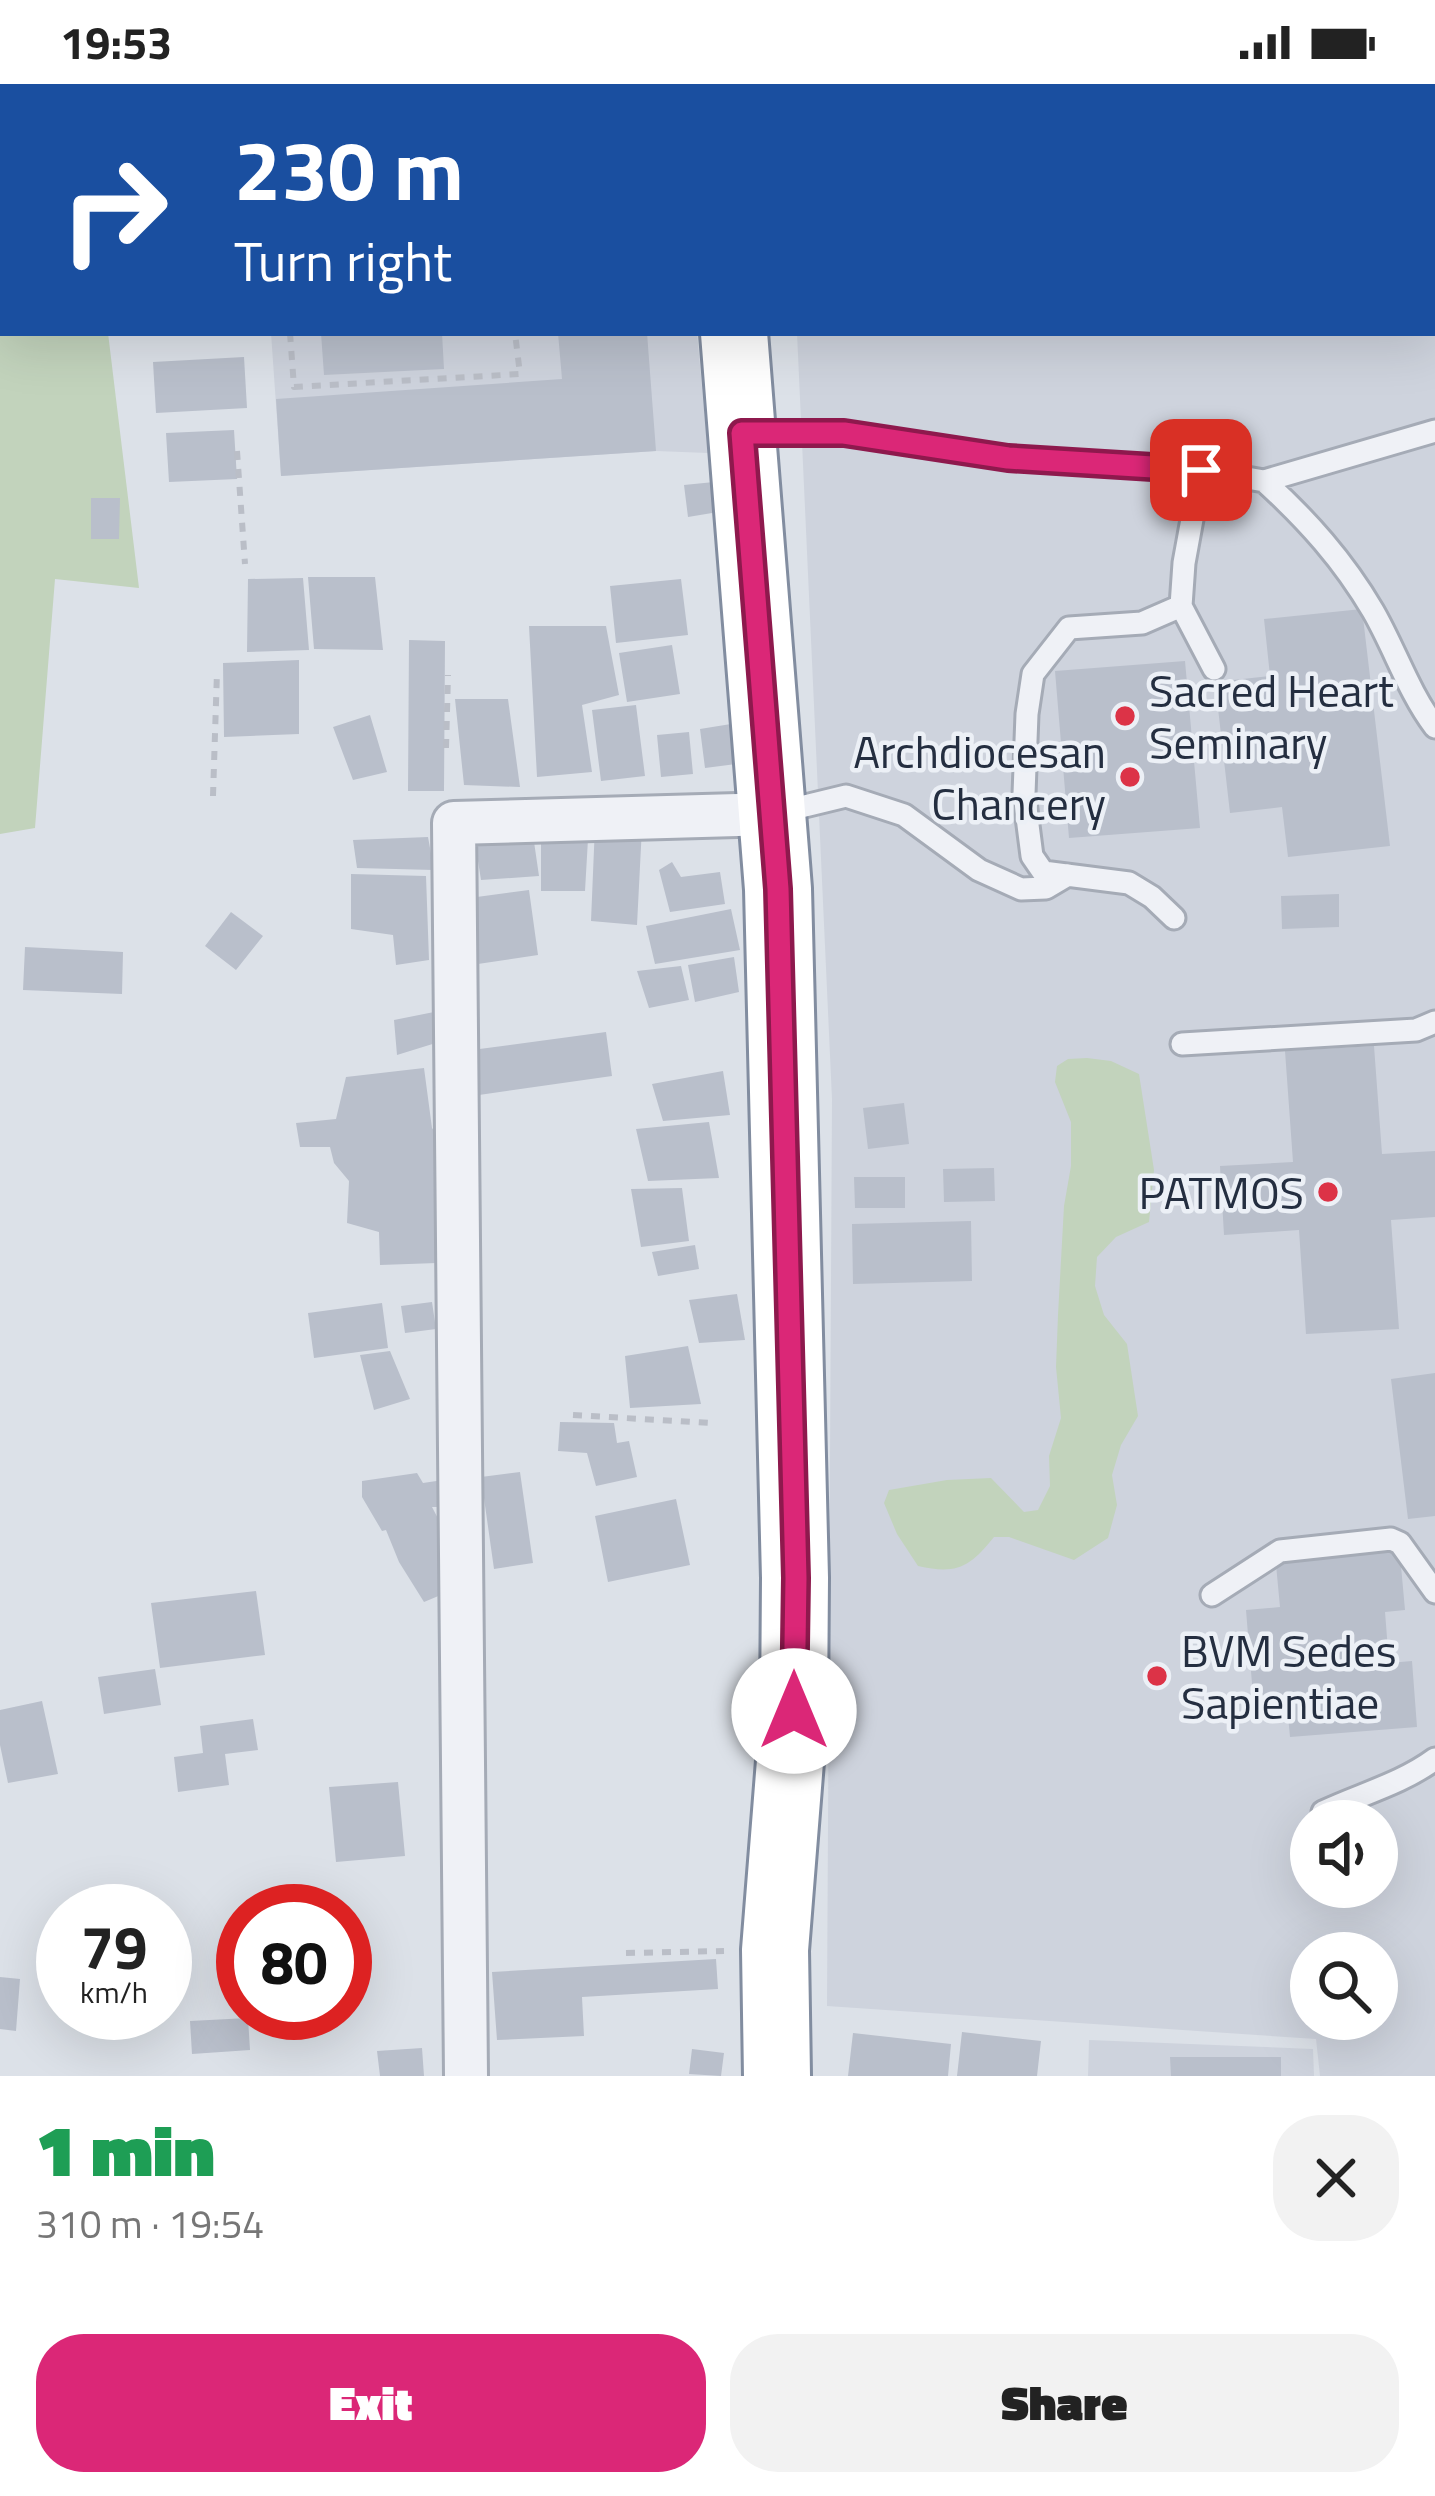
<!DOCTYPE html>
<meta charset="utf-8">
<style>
:root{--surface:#fff;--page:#f2f2f2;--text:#222;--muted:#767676;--accent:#db2777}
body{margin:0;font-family:"Titillium Web",sans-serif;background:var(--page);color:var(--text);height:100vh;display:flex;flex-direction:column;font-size:45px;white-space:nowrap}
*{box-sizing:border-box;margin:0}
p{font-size:39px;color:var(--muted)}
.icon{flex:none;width:66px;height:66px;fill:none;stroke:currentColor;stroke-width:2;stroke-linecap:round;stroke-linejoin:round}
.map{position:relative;height:1992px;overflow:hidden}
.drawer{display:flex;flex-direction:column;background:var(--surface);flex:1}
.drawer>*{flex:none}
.hud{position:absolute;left:0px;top:0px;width:1437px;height:252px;box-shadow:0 12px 48px #0002;background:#1a4fa0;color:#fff;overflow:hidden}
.controls{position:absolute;left:1290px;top:1716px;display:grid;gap:24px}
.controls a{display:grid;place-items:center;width:108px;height:108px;border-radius:50%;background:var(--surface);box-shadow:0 12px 48px #0002;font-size:60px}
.speed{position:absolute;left:36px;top:1800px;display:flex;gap:24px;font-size:60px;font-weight:700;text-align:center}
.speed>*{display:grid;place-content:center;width:156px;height:156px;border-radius:50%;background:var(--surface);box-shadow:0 12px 48px #0002;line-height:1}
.speed small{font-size:30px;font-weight:400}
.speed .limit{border:18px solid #d22;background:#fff;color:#111}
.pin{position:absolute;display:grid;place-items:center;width:102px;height:102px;color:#fff;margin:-51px;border-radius:24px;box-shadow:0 6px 18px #0006}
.me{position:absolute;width:132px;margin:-66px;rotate:0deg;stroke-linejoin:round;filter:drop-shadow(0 0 9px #0008)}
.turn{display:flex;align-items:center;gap:42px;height:252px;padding:0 36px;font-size:54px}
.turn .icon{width:156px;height:156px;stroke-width:2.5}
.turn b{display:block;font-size:84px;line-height:102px}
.round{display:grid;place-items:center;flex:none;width:126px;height:126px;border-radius:48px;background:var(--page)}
.head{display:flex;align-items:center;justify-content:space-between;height:204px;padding:0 36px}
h1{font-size:72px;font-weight:800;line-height:90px;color:#1e9e55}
.action{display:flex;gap:24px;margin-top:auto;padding:24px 36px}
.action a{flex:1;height:138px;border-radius:48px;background:var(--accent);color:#fff;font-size:48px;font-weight:800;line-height:138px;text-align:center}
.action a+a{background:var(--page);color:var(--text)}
.status{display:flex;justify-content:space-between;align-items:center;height:84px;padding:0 60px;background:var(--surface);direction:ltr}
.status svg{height:33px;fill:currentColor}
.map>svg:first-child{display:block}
.built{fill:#ced3dd;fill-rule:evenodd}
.green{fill:#c2d3bc}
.building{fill:#b9bfcb}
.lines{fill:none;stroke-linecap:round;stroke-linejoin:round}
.service-casing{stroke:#a5abb6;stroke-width:27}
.minor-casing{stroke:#a5abb6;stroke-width:48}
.trunk-casing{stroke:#828da0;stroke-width:72}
.path{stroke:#babec7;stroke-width:6;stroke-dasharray:9 9;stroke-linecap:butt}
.service{stroke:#eff1f6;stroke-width:21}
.minor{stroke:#eff1f6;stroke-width:42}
.trunk{stroke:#fff;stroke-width:66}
.route-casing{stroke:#8e194d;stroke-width:30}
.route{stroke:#db2777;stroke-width:21}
.poi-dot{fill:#dc3347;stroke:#ecf0f6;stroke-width:4.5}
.labels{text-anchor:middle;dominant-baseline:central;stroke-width:9;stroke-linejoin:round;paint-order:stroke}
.poi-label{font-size:45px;fill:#242e40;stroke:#ecf0f6;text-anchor:start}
</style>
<div class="status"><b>19:53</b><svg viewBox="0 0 49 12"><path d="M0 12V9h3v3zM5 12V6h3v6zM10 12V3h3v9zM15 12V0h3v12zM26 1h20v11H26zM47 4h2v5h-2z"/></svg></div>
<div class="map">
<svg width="1435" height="1992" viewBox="0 0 1435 1992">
<rect width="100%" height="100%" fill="#dce1e8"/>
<path class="built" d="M256,0h229v3h-229z
M979,0h456v1992h-115l-4,-37 -489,-33 5,-907 -35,-766h637v-246zM1311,1737h66v66h-66zM1311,1869h66v66h-66z
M271,249h426l11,120 -52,-2 -375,25z
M1089,1956l224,9 1,27h-226z"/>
<path class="green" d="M0,0h77v3h-74v246h105l31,255 -84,-9 -20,249 -35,6z
M1087,974l24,3 28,13 15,96 -5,52 -33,15 -19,20 -2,29 9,29 23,29 11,72 -17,29 -9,30 5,30 -9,33 -34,22 -65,-23h-15c-24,30 -37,38 -76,29l-21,-32 -13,-31 5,-13 58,-10 44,-2 33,34 14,-2 12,-24 -1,-30 12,-38 -5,-51 2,-52 6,-109 7,-40v-44l-16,-40 2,-16 11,-7z"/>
<path class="building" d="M321,249h121l2,36 -120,6z
M558,249h89l9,118 -375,25 -5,-77 286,-20z
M244,273l3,51 -91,5 -3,-51z
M234,346l3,49 -68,3 -3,-49z
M714,398l4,30 -30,5 -4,-32z
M91,414h29l-1,41h-28z
M308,493h67l8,73 -69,-1z
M303,494l6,72 -62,2 1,-73z
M681,495l7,56 -72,8 -6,-57z
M1362,525l28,237 -102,11 -6,-50 -52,6 -15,-131 55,-6 -6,-57z
M529,542h77l13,69 -37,10 10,67 -55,5z
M409,556l36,1 -1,150h-36z
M672,561l8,49 -53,8 -8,-49z
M299,576v74l-75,3 -1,-74z
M1185,577l15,167 -131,10 -14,-167z
M455,615h53l12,88 -56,-2z
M636,621l9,71 -44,5 -9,-71z
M370,631l17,57 -34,8 -20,-53z
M731,640l5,40 -31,4 -5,-39z
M689,648l4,42 -32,3 -4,-42z
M595,741l47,2 -5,98 -46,-4z
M532,744l7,48 -58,4 -8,-51z
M428,753l6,33 -77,-2 -4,-28z
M541,755h47l-3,52h-44z
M672,778l9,15 39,-5 5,32 -55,8 -11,-42z
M351,790l75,2 3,84 -33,5 -3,-30 -42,-6z
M529,806l9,65 -67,10 -9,-66z
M1339,810v33l-57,2 -1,-33z
M731,825l9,41 -85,14 -9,-38z
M231,828l32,24 -27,34 -31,-24z
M25,863l98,5 -1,42 -99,-4z
M734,873l5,35 -44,10 -7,-37z
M681,882l8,34 -40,8 -12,-37z
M434,928l5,30 -42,13 -3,-35z
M606,948l6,44 -133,19 -7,-45z
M1374,962l8,108 53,-3v66l-44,3 8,109 -93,5 -7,-104 -75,5 -4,-69 73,-4 -8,-111z
M424,984l8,60 12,17 6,69 -15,3 2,46 -57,2 -1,-33 -32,-9 2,-42 -15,-18 -4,-16h-30l-4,-24 40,-4 10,-42z
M723,987l7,44 -67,6 -11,-37z
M904,1019l5,41 -41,5 -5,-41z
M709,1038l10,56 -71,3 -12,-52z
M994,1084l1,33 -51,1 -1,-33z
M854,1093h51v31h-50z
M682,1104l7,53 -48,6 -10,-58z
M971,1137l1,60 -119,3 -1,-60z
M695,1161l4,24 -41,7 -6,-24z
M737,1210l8,46 -46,3 -10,-43z
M432,1218l4,27 -31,4 -4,-27z
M382,1219l6,45 -74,10 -6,-45z
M688,1262l13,58 -71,4 -5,-52z
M390,1267l20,48 -36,11 -14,-55z
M1435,1289v143l-27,3 -17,-140z
M560,1338l54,1 3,20 12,-2 8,36 -41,9 -9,-33 -29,-2z
M520,1388l13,91 -39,6 -13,-92z
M417,1389l6,10 20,-3 -1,27h-10l11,21 5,64 -24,10 -25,-40 -13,-32 -4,1 -20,-34v-16z
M676,1415l14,66 -82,17 -13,-66z
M1399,1460l6,66 -20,2 4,51 23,-2 5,66 -127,10 -3,-32 -33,3 -8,-98 34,-3 -5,-53z
M256,1507l9,64 -105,13 -9,-65z
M155,1585l6,36 -57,9 -6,-37z
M42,1617l16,73 -50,9 -8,-38v-35z
M253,1635l5,31 -33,4 4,31 -51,7 -4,-35 29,-4 -3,-27z
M398,1698l7,74 -69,6 -7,-75z
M716,1875l2,30 -136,8 2,39 -87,4 -5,-68z
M0,1893l20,2 -4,52 -16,-2z
M248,1934l2,32 -58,4 -2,-33z
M962,1948l79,9 -4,35h-80z
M853,1949l98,11 -3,32h-100z
M422,1964l2,28h-44l-3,-25z
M692,1965l32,4 -3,23 -32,-2z
M1170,1973h111v19h-110z"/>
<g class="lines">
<g class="service-casing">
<path id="service" d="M749,349h95l164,25 193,12 63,11 171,-50
M1201,386l-17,93 -3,43 33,63
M1264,397c43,39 79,79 109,130 22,38 35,80 62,116
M776,729l70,-17 58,19 75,55 42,19 25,-1 22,-13
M1174,834l-22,-21 -23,-14 -86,-11 -11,-16 -8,-62 3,-80 6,-40 36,-46 73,-5 39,-17
M1182,960l234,-14 19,-8
M1212,1511l68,-44 111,-12 9,4 35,49
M1323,1728c38,-18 78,-28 112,-53"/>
</g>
<g class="minor-casing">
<path id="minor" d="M466,1992l-12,-1253 318,-9"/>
</g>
<g class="trunk-casing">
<path id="trunk" d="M713,0v3
M734,249l44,556 17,689 -1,133 -19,239 2,126"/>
</g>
<path class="path" d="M273,0l1,3
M469,0v3
M520,0v3
M632,0v3
M290,249l4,54 226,-13 -5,-41
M237,367l8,113
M446,664l2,-73
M213,712l4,-124
M573,1331l138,8
M626,1869l98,-2"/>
<use href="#service" class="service"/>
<use href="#minor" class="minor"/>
<use href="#trunk" class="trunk"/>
</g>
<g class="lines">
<g class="route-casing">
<path id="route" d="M794,1627l2,-133 -18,-689 -36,-456h102l164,25 193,12"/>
</g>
<use href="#route" class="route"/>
</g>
<g class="poi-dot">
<circle cx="1125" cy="632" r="12"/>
<circle cx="1130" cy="693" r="12"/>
<circle cx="1328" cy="1108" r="12"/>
<circle cx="1157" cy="1592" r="12"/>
</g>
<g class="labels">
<g class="poi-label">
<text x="1149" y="606">Sacred Heart<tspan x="1149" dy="52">Seminary</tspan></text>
<text x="1106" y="667" text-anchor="end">Archdiocesan<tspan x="1106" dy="52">Chancery</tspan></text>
<text x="1304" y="1108" text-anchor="end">PATMOS</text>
<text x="1181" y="1566">BVM Sedes<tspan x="1181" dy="52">Sapientiae</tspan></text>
</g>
</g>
</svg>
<div class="controls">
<a><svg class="icon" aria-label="sound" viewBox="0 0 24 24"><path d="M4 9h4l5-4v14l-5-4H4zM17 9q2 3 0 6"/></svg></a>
<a><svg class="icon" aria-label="search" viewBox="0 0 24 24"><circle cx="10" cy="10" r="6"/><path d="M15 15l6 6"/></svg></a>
</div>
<div class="speed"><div>79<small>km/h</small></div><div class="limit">80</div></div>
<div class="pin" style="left:1201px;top:386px;background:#d93025"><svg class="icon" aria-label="arrive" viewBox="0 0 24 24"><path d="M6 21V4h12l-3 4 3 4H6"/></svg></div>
<svg class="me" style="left:794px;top:1627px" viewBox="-20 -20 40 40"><circle r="19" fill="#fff"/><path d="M0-13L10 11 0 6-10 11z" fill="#db2777"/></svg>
<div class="hud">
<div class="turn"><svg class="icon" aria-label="right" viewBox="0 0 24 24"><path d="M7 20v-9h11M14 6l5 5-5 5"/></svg><div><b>230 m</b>Turn right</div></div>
</div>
</div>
<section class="drawer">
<div class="head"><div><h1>1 min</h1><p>310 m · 19:54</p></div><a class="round"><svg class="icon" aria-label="close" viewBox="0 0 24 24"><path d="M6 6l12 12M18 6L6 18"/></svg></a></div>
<div class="action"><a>Exit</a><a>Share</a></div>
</section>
